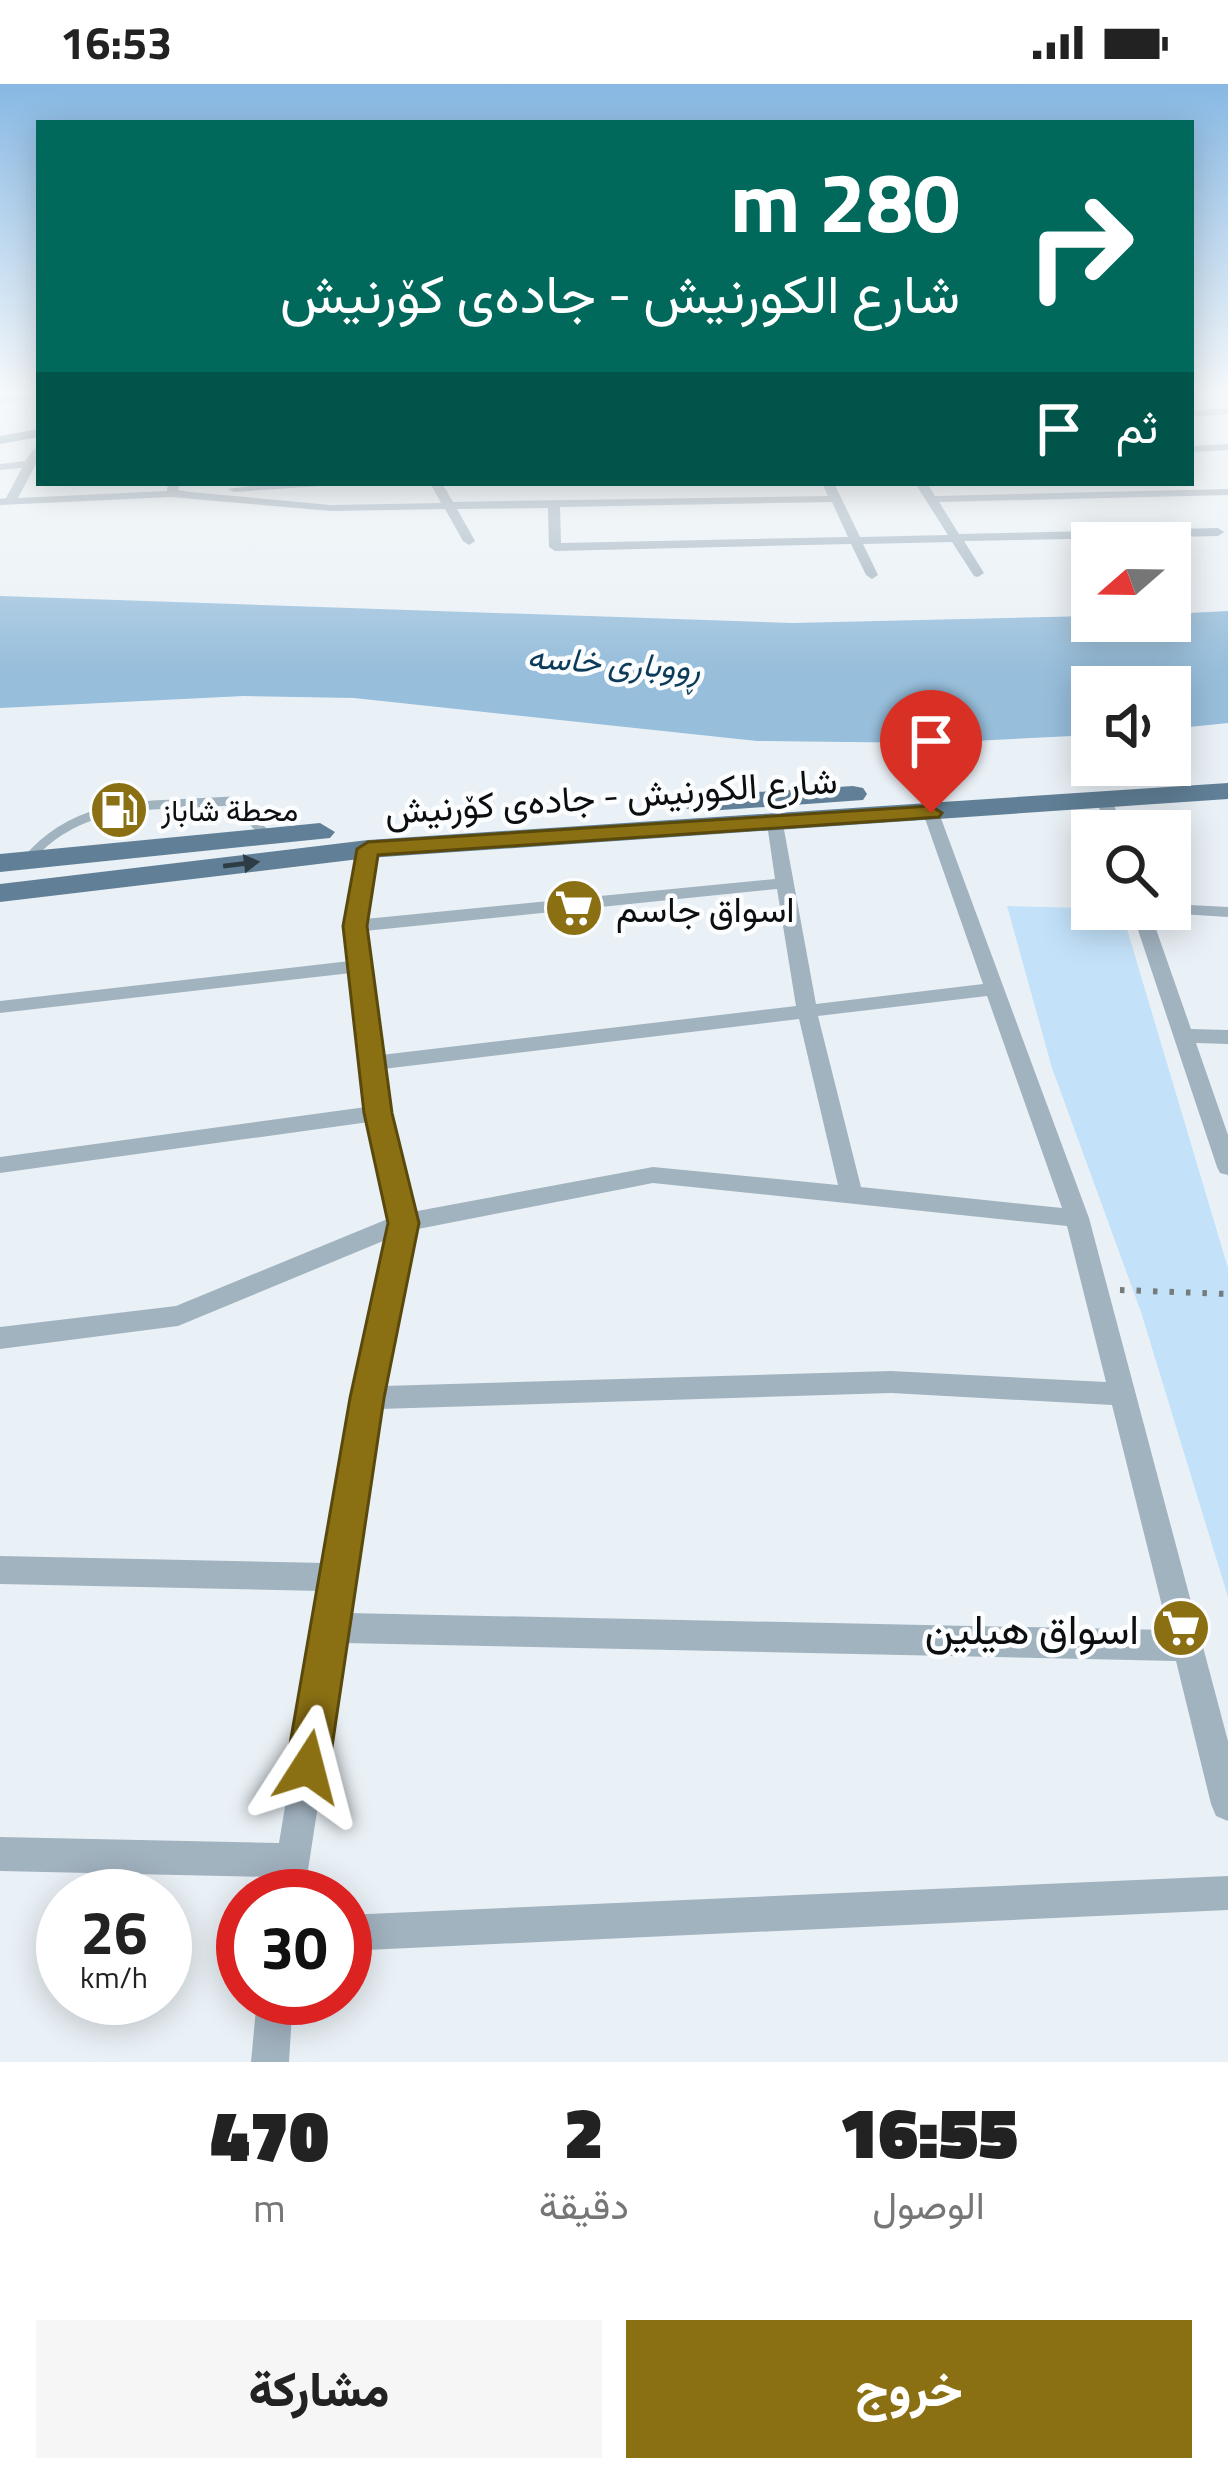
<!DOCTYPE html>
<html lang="ar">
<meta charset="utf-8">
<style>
:root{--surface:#fff;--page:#f6f6f6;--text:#222;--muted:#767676;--accent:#8b7013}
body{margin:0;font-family:"Titillium Web",Vazirmatn,sans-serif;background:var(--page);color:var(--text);direction:rtl;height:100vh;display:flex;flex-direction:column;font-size:45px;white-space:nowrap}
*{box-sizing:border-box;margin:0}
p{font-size:39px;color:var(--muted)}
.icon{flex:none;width:66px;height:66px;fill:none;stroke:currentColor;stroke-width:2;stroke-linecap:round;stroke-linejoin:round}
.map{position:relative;height:1978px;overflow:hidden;direction:ltr}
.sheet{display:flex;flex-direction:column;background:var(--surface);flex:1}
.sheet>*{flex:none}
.banner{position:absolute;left:36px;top:36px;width:1158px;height:366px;border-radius:0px;box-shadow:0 6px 30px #0003;direction:rtl;background:#00695c;color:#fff;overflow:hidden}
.needle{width:78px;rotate:250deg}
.controls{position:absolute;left:1071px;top:438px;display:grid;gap:24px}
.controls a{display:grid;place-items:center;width:120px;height:120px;border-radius:0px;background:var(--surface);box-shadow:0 6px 30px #0003;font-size:60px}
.speed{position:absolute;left:36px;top:1785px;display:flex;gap:24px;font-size:60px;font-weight:700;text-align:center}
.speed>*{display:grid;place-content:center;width:156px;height:156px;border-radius:50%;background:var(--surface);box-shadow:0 6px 30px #0003;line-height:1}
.speed small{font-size:30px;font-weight:400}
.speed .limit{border:18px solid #d22;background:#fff;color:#111}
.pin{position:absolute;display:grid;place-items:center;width:102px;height:102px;color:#fff;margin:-123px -51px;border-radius:50% 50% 50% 0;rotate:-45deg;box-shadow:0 0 12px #0007}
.pin .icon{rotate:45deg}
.me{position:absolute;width:132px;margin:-66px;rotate:9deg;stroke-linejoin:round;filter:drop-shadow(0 0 9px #0008)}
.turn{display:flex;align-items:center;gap:42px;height:252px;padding:0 36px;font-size:54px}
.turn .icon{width:156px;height:156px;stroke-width:2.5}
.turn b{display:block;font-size:84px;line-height:102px}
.then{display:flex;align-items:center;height:114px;padding:0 36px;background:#0003;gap:24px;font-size:45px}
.eta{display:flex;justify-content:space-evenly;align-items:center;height:204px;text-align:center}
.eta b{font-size:72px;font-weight:800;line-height:84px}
.action{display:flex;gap:24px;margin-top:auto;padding:24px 36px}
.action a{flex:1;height:138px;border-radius:0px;background:var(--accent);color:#fff;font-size:48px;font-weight:800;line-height:138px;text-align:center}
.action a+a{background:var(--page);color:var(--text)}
.status{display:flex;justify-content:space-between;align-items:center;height:84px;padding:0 60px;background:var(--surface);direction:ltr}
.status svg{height:33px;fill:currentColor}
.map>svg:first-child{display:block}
.green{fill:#c3e2fa}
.water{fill:#97bedb}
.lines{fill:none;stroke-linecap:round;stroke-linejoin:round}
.path{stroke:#767b7e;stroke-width:6;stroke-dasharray:4.5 12;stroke-linecap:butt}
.lane{stroke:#a2b3c0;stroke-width:9}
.street{fill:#a2b3c0;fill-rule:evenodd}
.secondary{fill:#7c96a8;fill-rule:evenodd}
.primary{fill:#618097;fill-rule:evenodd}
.oneway{fill:#2e3c46}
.route{fill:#8b7013;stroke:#5a490c;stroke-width:3}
.labels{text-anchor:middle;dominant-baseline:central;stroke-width:9;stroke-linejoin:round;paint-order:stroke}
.far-poi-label{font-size:30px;fill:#0c0f10;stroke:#fcfdff;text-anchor:start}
.far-water-label{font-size:33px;font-style:italic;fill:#0c3c5a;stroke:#fcfdff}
.street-label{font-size:36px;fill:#0c0f10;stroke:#fcfdff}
.poi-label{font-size:36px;fill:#0c0f10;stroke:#fcfdff;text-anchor:start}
.near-poi-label{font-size:42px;fill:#0c0f10;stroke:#fcfdff;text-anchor:end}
</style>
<div class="status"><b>16:53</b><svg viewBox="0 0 49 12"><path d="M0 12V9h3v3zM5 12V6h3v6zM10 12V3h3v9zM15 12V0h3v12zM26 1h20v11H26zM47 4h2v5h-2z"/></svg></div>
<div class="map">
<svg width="1228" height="1978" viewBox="0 0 1228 1978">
<rect width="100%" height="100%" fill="#eaf1f6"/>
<path class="green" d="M1007,822l114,3 107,359v329l-87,-285 -89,-244z"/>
<path class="water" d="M0,512l792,27 300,-7v5h78v-7l58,-3v112l-58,6v-42h-78v48l-159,8 -176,-2 -403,-43 -110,-2 -244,12z"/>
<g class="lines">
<path class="path" d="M1120,1206l108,4"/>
<path class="lane" d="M27,776c54,-64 126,-53 204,-59l36,34"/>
<path class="street" d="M39,310v6l-39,3v-6z
M1228,324v6l-37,3v-6z
M39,358l-3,22 -18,34 149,-7 1,-8h12l-2,7 12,2 141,13 110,-2 -11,-20h12l11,19 375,-6 -6,-13h12l26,54 88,-2 -33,-52h12l8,13 293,-7v6l-289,7 20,32 259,-6 6,4 -6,4 -136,3 10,14v14l-4,-1 -17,-27 -107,2 20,32 -6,4 -4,-1 -22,-34 -89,2 15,31 -6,4 -6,-4 -15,-31 -296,7 -6,-4 -1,-39 -91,1 18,32 -6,4 -6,-4 -18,-32 -114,2 -160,-14 -171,8v-6l6,-1 16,-30 -22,2v-6l25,-3zM832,418l16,35 -287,6 -1,-36z
M1228,360v6l-37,2v-6z
M272,399h54l-6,3 -86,6 -6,-3z
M1104,710l8,5 11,32h-16l-11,-32z
M931,724l8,5 150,405 139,523v80l-12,-5 -5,-12 -35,-143 -833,-18 -39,253h-34l3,-19 -273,-6v-34l279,6 42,-252 -321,-7v-28l326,7 28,-165 34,-159 -210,87 -178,23v-22l176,-21 214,-88 -21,-96 -369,51v-16l366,-50 -15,-134 -351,40v-12l350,-40 -4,-35 13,-77 9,-5 9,5 -12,70 410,-40 -8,-55 8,-5 8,5 33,180 167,-20 -60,-171zM777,805l19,117 -415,49 -16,-124zM987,912l75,212 -201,-21 -43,-171zM799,935l39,166 -185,-18 -241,45 -23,-99 -6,-44zM653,1099l414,43 39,156 -215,-11 -508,15 30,-156zM891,1309l221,12 56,225 -821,-17 32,-204z
M1170,820l58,3v10l-64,-4 -3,-4h9z
M1131,825h18l42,120 37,1v14l-32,-1 32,92v40l-8,-2 -3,-6z
M1228,1792v34l-883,41v-36z
M257,1914h36l-4,64h-38z"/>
<path class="secondary" d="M39,345v8l-39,7v-8z"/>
<path class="primary" d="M1228,699v16l-860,59 -368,44v-18l368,-44z
M853,702l10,2 4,6 -4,6 -170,12 -14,-8 14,-8z
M320,739l15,9 -5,6 -330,34v-18z"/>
</g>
<defs><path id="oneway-solid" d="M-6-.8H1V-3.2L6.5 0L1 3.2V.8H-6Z" transform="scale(3)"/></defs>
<use class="oneway" href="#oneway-solid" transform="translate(241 780) rotate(-7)"/>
<linearGradient id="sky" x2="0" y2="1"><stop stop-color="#87b8e3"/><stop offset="0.53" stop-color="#f6f9fb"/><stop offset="1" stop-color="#f6f9fb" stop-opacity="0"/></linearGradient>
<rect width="1228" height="585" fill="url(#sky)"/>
<path class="route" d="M931,722l11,7 -3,4 -561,38 -11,71 25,187 27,110 -35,175 -55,369 -6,15 -15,6 -16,-6 -6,-15 64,-369 38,-175 -24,-110 -21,-187 14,-77 11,-7z"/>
<defs>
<g id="fuel-disc" transform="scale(3)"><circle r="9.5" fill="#8b7013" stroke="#fcfdff"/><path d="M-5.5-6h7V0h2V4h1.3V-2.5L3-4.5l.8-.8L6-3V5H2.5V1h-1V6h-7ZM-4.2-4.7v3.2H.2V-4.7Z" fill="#fff"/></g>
<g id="supermarket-disc" transform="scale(3)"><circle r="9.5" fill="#8b7013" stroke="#fcfdff"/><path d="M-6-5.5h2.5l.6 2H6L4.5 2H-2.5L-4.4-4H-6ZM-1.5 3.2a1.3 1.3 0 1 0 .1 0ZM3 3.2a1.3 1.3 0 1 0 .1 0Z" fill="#fff"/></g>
</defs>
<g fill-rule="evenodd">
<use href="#fuel-disc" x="119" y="726"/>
<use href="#supermarket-disc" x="574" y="824"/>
<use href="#supermarket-disc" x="1181" y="1544"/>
</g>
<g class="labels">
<g class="far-poi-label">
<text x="161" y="726">محطة شاباز</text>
</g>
<g class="far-water-label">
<text transform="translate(614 578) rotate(4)">ڕووباری خاسە</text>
</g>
<g class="street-label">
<text transform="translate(611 711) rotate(-4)">شارع الكورنيش - جادەی کۆرنیش</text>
</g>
<g class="poi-label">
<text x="616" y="824">اسواق جاسم</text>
</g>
<g class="near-poi-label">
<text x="1139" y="1544">اسواق هيلين</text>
</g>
</g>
</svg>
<div class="controls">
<a><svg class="needle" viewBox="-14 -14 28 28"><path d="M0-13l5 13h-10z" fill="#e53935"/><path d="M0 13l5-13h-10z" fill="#767676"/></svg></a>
<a><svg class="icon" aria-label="sound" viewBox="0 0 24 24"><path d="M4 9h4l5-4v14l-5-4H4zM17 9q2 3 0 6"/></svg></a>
<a><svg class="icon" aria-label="search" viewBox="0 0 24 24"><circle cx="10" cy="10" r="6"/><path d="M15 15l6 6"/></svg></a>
</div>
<div class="speed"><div>26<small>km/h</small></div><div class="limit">30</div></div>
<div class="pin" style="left:931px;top:729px;background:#d93025"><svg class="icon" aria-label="arrive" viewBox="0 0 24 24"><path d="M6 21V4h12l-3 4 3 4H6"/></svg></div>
<svg class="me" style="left:308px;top:1683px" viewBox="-20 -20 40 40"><path d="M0-17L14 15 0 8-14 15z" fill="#8b7013" stroke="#fff" stroke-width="4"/></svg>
<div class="banner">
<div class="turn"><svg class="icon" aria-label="right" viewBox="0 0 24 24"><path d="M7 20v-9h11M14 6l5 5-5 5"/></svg><div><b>280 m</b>شارع الكورنيش - جادەی کۆرنیش</div></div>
<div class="then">ثم<svg class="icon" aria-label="arrive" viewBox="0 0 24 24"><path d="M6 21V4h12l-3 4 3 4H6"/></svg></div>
</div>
</div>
<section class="sheet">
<div class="eta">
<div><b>16:55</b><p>الوصول</p></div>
<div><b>2</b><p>دقيقة</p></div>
<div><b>470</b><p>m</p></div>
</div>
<div class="action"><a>خروج</a><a>مشاركة</a></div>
</section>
